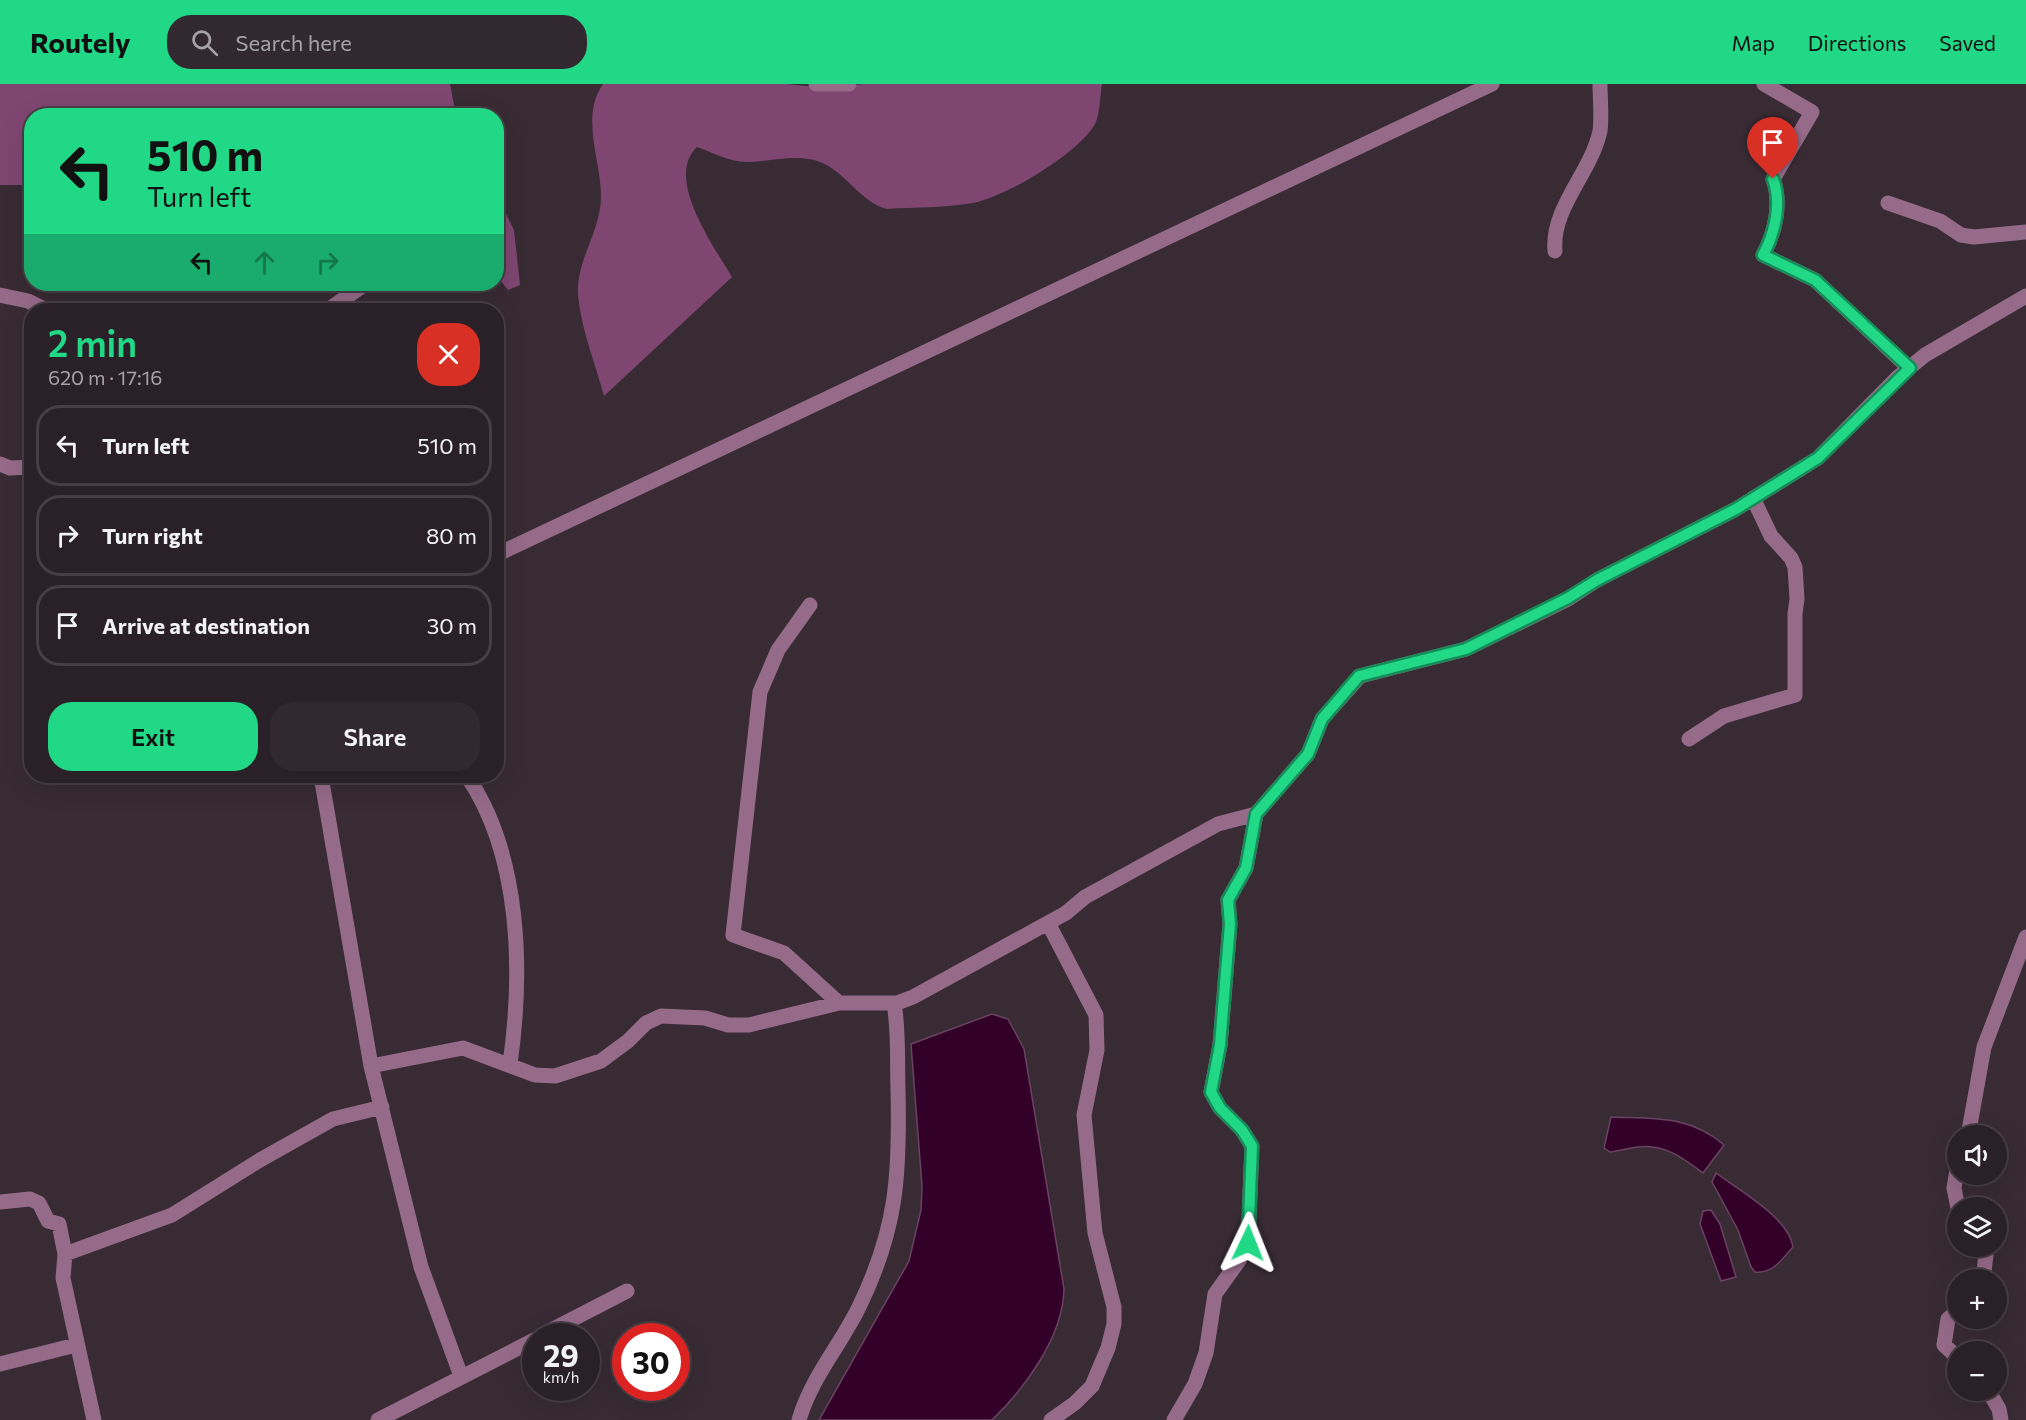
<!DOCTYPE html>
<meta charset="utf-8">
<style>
:root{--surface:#2a2027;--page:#32282f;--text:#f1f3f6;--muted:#a5a3a7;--line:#463e44;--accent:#21d887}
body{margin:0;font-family:Commissioner,sans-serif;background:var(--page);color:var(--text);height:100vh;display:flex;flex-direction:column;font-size:22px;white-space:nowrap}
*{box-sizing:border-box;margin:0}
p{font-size:20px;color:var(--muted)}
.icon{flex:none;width:33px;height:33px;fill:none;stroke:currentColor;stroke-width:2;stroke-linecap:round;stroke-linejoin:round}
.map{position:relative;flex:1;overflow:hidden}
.sheet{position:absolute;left:24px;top:219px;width:480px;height:480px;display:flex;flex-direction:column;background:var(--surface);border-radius:24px;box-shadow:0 6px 24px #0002,0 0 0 2px var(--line)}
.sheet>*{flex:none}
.top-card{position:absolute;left:24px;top:24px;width:480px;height:183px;border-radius:24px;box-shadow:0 6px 24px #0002,0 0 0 2px var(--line);background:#21d887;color:#111;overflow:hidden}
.controls{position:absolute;left:1947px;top:1041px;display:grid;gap:12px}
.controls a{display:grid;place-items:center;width:60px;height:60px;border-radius:50%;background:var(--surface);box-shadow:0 6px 24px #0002,0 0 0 2px var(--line);font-size:30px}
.speed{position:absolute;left:522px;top:1239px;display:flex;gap:12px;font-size:30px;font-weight:700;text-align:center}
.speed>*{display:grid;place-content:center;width:78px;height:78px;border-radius:50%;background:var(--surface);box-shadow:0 6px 24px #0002,0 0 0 2px var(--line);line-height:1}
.speed small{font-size:15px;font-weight:400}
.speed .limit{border:9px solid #d22;background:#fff;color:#111}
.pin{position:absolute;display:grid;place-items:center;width:51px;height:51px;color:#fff;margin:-62px -26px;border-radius:50% 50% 50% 0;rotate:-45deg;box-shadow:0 0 6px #0007}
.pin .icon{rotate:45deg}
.me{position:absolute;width:66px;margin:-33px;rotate:2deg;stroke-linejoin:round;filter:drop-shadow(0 0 4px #0008)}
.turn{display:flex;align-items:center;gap:21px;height:126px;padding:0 24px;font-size:27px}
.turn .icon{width:78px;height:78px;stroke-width:2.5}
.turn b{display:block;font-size:42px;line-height:51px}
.lanes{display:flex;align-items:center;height:57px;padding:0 24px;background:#0003;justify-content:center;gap:30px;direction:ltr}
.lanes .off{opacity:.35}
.round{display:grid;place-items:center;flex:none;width:63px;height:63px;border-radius:24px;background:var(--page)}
.head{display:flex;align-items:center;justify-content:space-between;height:102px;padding:0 24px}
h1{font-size:36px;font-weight:600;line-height:45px;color:var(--accent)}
.action{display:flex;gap:12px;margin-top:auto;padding:12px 24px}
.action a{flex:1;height:69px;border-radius:24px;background:var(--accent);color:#111;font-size:24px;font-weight:600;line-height:69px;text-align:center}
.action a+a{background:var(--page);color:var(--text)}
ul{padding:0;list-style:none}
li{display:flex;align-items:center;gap:18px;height:81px;margin:0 12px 9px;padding:0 12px;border:3px solid var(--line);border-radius:24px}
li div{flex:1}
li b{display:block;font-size:22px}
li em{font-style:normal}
header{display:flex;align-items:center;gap:36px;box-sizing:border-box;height:84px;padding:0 30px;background:var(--accent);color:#111}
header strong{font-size:28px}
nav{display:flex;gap:33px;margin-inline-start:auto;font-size:21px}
.search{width:420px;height:54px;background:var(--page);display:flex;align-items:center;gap:15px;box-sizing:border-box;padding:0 21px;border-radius:24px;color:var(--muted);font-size:22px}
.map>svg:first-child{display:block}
.forest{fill:#7f4671}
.water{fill:#33002a;stroke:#6a4362;stroke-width:1.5}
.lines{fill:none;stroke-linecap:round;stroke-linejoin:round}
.minor{stroke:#966b8a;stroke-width:15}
.route-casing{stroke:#158c58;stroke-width:15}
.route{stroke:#21d887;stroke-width:10}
</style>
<header>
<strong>Routely</strong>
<div class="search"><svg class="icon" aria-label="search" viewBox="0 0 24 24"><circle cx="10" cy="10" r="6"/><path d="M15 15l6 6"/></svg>Search here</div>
<nav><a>Map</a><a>Directions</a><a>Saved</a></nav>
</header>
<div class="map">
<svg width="2026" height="1336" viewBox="0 0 2026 1336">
<rect width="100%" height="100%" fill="#382b34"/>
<path class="forest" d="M0,0h450l6,31 -424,1 -1,69h-31z
M603,0h183l41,4 37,-4h238c-2,12 -2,30 -7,40 -16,29 -89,73 -122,79 -28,5 -58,4 -86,6 -27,-7 -41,-37 -67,-47 -22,-9 -51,0 -74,0 -17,0 -34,-10 -49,-15 -33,31 17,99 35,130l-128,119c-8,-30 -21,-62 -25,-93 -7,-39 22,-69 22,-107 0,-36 -21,-79 2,-112z
M497,112l17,34 6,55 -12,5 -11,-14z"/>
<path class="water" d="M992,930l16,5 16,30 40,240c-1,48 -39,99 -72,131h-173l90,-159 12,-51 1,-24 -11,-142z
M1611,1033c42,2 79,-2 113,28l-21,28c-20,-15 -38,-29 -65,-26 -10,1 -19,4 -28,5l-6,-4z
M1716,1089c23,17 73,45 77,74 -12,13 -20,27 -38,25l-4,-5 -13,-37 -26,-48z
M1711,1126l9,14 16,53 -15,4 -21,-57 3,-13z"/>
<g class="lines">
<path class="minor" d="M816,0h33
M1764,0l48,28 -39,67c9,24 2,54 -10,76l52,25 94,88
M1888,119l52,18 21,14 13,2 52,-5
M1555,167c-4,-43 36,-78 45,-120 2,-14 0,-33 0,-47
M0,211l28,6 18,9
M328,226l37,-26
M0,380l10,4 22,-1
M496,471l996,-471
M810,521l-32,45 -18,42 -27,243 51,18 55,50
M1689,655l35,-23 71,-21v-81l2,-15 -2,-32 -4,-9 -20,-22 -18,-38
M321,692l50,290 50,201 40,109
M467,692c54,79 56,196 43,288
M1048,839l48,92 1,35 -13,65 11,118 19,74v17l-6,24 -16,38 -17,17 -24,17
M371,982l92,-18 72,27 20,1 46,-15 27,-20 18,-18 15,-7 44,2 23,7h21l90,-22h58l16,-6 153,-84 19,-16 133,-73 38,-10 52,-60 14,-35 38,-43 106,-27 102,-50 29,-19 139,-71 82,-51 80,-81 27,-22 101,-59
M1968,1052l16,-89 42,-110
M1958,1080l-4,24 4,20
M0,1118l30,-3 9,4 9,18 11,3 6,30 107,-39 88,-55 73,-41 49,-12
M65,1170l-2,24 31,142
M1983,1196l4,-34
M1958,1226l-10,9 -4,26 14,13
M540,1252l87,-45
M0,1280l76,-19
M1988,1306l11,19 2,11
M378,1336l158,-81
M799,1336c12,-42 41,-74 60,-113 38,-78 41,-132 39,-217 -1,-30 1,-58 -4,-87
M1174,1336l21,-36 11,-31 9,-59 25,-35 8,-16 4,-97 -10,-16 -22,-22 -9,-16 9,-47 10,-121 -2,-24 18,-32 10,-54"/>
</g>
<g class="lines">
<g class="route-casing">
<path id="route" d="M1248,1159l4,-97 -10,-16 -22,-22 -9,-16 9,-47 10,-121 -2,-24 18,-32 10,-54 52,-60 14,-35 37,-43 107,-27 102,-51 29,-18 139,-71 82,-51 92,-90 -95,-88 -52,-25c12,-22 19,-52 10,-76"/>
</g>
<use href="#route" class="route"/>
</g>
</svg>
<div class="controls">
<a><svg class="icon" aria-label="sound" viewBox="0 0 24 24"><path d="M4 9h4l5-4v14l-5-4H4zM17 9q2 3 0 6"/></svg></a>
<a><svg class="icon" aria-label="layers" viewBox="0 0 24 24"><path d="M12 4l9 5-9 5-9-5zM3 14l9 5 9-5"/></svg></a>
<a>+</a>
<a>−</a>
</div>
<div class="speed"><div>29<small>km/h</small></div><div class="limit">30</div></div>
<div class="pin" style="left:1773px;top:95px;background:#d93025"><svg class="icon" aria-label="arrive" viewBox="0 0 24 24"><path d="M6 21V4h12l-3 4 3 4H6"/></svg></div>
<svg class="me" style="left:1248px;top:1159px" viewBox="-20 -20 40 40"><path d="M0-17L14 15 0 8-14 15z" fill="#21d887" stroke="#fff" stroke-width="4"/></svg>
<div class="top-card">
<div class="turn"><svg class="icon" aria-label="left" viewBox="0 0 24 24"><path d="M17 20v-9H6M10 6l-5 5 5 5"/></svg><div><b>510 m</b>Turn left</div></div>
<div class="lanes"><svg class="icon" aria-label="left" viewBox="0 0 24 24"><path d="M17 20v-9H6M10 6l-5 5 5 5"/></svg><svg class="icon off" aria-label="ahead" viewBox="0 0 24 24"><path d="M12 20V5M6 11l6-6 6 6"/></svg><svg class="icon off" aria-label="right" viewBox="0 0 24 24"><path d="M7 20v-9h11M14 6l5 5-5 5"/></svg></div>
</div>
<section class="sheet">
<div class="head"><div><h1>2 min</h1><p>620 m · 17:16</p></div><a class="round" style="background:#d93025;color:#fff"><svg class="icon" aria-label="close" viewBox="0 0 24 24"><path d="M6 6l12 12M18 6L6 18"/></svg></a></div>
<ul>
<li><svg class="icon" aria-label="left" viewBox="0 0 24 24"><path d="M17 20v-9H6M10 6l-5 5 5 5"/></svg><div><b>Turn left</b></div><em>510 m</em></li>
<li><svg class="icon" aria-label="right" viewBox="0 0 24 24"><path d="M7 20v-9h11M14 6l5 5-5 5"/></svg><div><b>Turn right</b></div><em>80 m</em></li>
<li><svg class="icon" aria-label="arrive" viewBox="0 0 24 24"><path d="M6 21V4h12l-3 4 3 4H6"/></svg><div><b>Arrive at destination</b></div><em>30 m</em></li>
</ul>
<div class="action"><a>Exit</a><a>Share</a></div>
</section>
</div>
